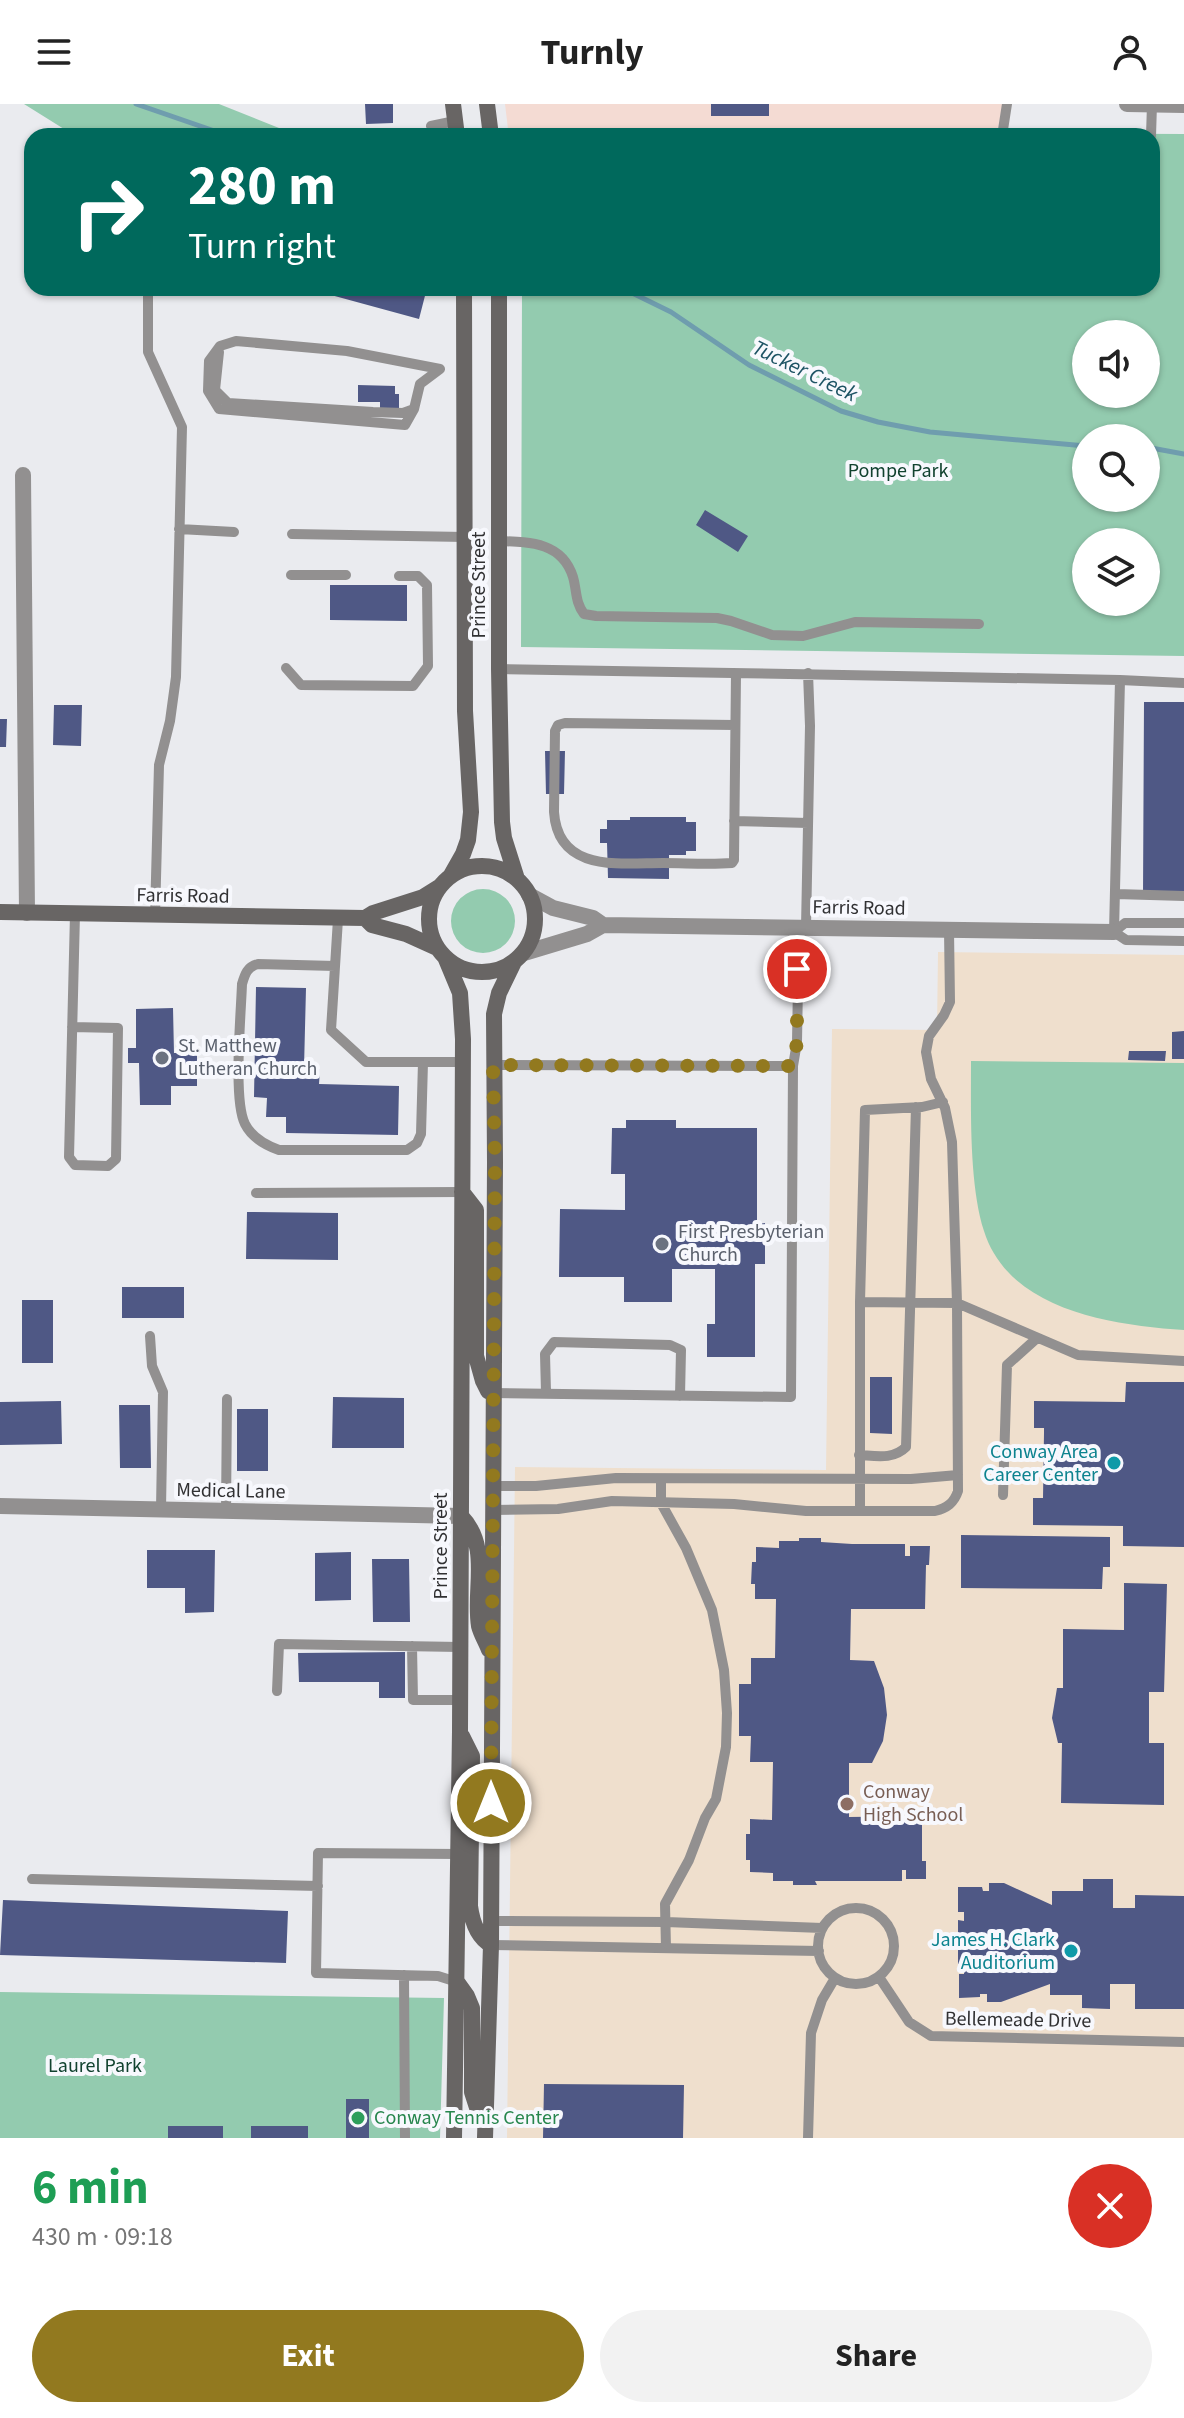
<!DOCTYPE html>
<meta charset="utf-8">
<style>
:root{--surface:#fff;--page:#f2f2f2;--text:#222;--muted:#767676;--accent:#92791f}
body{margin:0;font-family:"Source Sans 3",sans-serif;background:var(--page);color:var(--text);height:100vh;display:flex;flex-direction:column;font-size:30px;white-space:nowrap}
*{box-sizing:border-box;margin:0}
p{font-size:26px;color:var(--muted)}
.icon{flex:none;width:44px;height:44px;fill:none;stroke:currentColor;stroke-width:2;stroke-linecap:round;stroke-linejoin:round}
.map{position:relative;height:2034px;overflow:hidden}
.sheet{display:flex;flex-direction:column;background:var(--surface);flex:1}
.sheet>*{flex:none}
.hud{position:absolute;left:24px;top:24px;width:1136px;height:168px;border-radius:24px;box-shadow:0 2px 6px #0004;background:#00695c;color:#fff;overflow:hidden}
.tools{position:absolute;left:1072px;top:216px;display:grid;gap:16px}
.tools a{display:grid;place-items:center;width:88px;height:88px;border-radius:50%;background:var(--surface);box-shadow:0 2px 6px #0004;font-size:40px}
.pin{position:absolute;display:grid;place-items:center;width:68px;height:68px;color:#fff;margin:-34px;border:4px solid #fff;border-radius:50%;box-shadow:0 2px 8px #0007}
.me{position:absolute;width:88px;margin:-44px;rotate:0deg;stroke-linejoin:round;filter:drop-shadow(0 0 6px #0008)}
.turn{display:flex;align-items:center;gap:28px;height:168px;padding:0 32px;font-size:36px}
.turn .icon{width:104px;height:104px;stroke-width:2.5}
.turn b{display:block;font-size:56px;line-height:68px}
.round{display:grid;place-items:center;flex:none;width:84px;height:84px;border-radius:42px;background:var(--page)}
.overview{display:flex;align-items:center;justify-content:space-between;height:136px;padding:0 32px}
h1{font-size:48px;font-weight:700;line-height:60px;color:#1e9e55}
.primary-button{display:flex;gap:16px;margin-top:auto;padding:16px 32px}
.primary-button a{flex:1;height:92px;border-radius:48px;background:var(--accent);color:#fff;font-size:32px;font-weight:700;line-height:92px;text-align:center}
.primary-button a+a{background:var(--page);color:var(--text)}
header{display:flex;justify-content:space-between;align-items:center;height:104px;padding:0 32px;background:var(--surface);font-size:36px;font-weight:700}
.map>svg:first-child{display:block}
.commercial{fill:#f4dbd3}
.education{fill:#efdfcd}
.green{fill:#93cbaf;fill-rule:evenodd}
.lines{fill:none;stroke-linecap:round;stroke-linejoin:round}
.stream{stroke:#6f9dae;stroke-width:5}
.building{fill:#4f5885}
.lane{stroke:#929090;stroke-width:10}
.street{stroke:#929090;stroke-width:16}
.secondary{stroke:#686564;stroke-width:16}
.route{stroke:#92791f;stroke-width:14;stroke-dasharray:0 25.2}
.worship-dot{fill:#6b7280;stroke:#f7f8fd;stroke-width:3}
.culture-dot{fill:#0f9aa8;stroke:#f7f8fd;stroke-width:3}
.education-dot{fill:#8d6e63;stroke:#f7f8fd;stroke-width:3}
.leisure-dot{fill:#2e9e5b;stroke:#f7f8fd;stroke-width:3}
.labels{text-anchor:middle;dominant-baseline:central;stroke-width:8;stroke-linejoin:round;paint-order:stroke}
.park-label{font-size:20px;fill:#11422f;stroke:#f7f8fd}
.street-label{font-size:20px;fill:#313133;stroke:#f7f8fd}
.worship-label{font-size:20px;fill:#5b616d;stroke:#f7f8fd;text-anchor:start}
.culture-label{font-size:20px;fill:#0d838f;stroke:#f7f8fd;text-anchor:end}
.education-label{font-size:20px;fill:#785e54;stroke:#f7f8fd;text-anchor:start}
.leisure-label{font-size:20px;fill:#27864d;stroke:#f7f8fd;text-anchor:start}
.water-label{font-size:22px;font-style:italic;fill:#1e5465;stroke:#f7f8fd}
</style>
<header><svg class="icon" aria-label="menu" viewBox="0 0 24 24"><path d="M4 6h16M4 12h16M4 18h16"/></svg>Turnly<svg class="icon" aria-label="person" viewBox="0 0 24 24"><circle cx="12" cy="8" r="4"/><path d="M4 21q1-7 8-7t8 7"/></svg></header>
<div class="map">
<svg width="1184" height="2034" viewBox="0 0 1184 2034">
<rect width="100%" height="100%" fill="#eaebef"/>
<path class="commercial" d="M505,0h498l-6,28 -489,-3z"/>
<path class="education" d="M938,848l246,3v1183h-677l8,-671 311,3 6,-441 105,1z"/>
<path class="green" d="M24,0h195l80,32h-204l-31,-7z
M518,25l164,3 502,2v522l-663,-9 1,-359h630v-152h-633zM1086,230h60v60h-60zM1086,334h60v60h-60zM1086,438h60v60h-60z
M451 817a32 32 0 1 1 64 0a32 32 0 1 1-64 0Z
M971,957l213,2v267c-71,-5 -175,-19 -200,-99 -15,-47 -13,-120 -13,-170z
M0,1888l444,6 -4,140h-440z"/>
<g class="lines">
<path class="stream" d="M136,0l93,32
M622,184l49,24 78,53 92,46 37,11 52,10 156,14
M1146,343l38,7"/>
</g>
<path class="building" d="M365,0h28v19l-27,1z
M711,0h58v12h-58z
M321,184h106l-8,31 -99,-27z
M358,281l37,1v8h4v23h-19v-15h-22z
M705,406l43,26 -10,16 -42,-27z
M330,481h77v36l-77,-1z
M1144,598h40v193h-41z
M54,601h28l-1,41 -28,-1z
M0,615h7l-1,28h-6z
M545,647h20l-1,43h-18z
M630,713h56v5h10v29h-10v4h-17v24l-61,-1 -1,-35h-7v-14h7v-9h23z
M256,883l50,1 -2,80 16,1 -1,15 80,2 -1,49 -112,-2v-16h-20l1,-19 -13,-1z
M173,904l1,45h23v33h-26v19h-31l-1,-42h-11v-15h8v-39z
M1184,927v28h-12v-27z
M1129,947h37l-1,10 -37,-1z
M626,1016h50v8h81v96l8,-1v41h-10v93h-48v-33h8v-55h-43v33h-48v-25h-65l1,-68 65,1v-36h-14l1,-46h14z
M247,1108l91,1v47l-92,-1z
M122,1183h62v31h-62z
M22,1196h31v63h-31z
M870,1273h22v57l-22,-1z
M1126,1278h58v165l-61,-1v-20l-90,-1v-27h10l1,-65v-5h-10v-27l91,1z
M333,1293l71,1v50h-72z
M61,1297l1,43 -62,1v-43z
M119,1301h31l1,63h-31z
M237,1305h31v62h-31z
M961,1431l149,2v30h-7l-1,22 -141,-1z
M799,1434h22v4l31,2h53v12h5v-10h20l-1,19h-3l-1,44h-74l-1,51 24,1 10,27 3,27 -4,26 -11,22h-23v54l73,-1v45h4v18h-20v-9h-4v11h-87l2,4h-24v-4h-20v-8l-23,-1v-12h-4v-26h4v-15l22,1 1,-58h-23l1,-26h-12v-52h12v-26h24l1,-59h-21v-15h-4l1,-22h4v-15l23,1v-7h20z
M147,1446h68l-1,62 -29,1v-25h-38z
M351,1448v48l-36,1v-48z
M372,1455h37l1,63h-37z
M1124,1479l43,1 -3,108h-15v51h15v62l-103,-2 1,-60h-4l-6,-25 5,-30h6v-59l61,1z
M405,1548v46h-26v-16h-80l-1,-29z
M1083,1775h30v29h22v-13l49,1v113h-49v-25h-25v25l-28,-1v-13h-32v-11l-49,18h-14v-8h-7v3l-21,1v-24h5v-10h-6v-44l6,1v-9h-6v-25h24l1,4h6v-8h15l48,22v-14h31z
M3,1796l285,11 -2,52 -286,-8z
M544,1980l140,1 -1,53h-140z
M346,1995h23v39h-23z
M168,2022h55v12h-55z
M251,2022h57v12h-57z"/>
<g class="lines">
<path class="lane" d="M431,22l24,-5
M1002,32l5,-32
M1151,32l1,-32
M148,184v64l34,75 -6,250 -6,44 -11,44 -4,151
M259,184h9
M236,237l111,10 93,18 -20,15 -6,25 -9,16 -186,-16 -11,-18 1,-30 11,-15z
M219,248l-4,38 13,13 145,9 30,1 11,-4
M179,425l55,3
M292,430l173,3
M498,437c32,1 64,1 75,36 4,14 2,25 11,37l12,2 121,2 14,3 41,14 31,1 52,-14 124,2
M291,471h55
M286,564l15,17 112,1 15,-20 -1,-81 -9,-9h-19
M499,565c207,4 414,6 621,11l-6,252
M1120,576l64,3
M735,621l-170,-2 -7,2 -3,6 -1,81c4,61 66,51 109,51 23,0 46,2 69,0l2,-3 2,-186
M734,717l74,2
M1116,790l68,2
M338,815l-7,111 35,32h96
M806,823l4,-201 -2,-53
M1114,828l11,-9h59
M1114,828l12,8 58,1
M335,862l-77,-2c-11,3 -13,10 -16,20 -1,30 -9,117 3,140 7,14 20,21 34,26h128l10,-7 4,-9 2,-72
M72,923l46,1 -2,131 -8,7 -33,-1 -6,-8 6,-243
M793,962l4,-24 2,-115
M256,1089l206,-1
M860,1198l97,1 -5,-161 -7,-34 -14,-29 -5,-27 3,-16 15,-21 6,-13 -1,-72
M150,1232l2,30 11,26 -2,117
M546,1288l-1,-38 9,-12 116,3 11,5 -1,46
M492,1289l299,4 2,-331 -300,-1
M859,1351c17,1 34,5 47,-8l10,-340
M661,1375v24l25,45 26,62 12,60 3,43 -1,34 -10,52 -11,19 -16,42 -24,44 1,44
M492,1382h44l80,-8 295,1 47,-4
M1003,1391l4,-130 29,-26
M492,1406l66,-1 54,-8 122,3 72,7h129c12,-3 19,-8 23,-20l-1,-188 121,52 106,6
M226,1407l1,-112
M860,1407v-209l5,-192 57,-3 21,-5
M412,1542l1,54h47
M277,1587l2,-47 181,3
M32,1775l286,7
M818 1842a38 38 0 1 1 76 0a38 38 0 1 1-76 0Z
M491,1817l175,1 156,6
M491,1841l328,6
M404,1871l1,163
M879,1873l30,45 22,14 253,6
M457,1878l-19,-6 -122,-3 2,-120 141,1
M808,2034l3,-105 11,-33 13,-22"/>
<path class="street" d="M1127,0l57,1
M23,371l4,438
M529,791l24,13 40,10 10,7
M524,849l63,-19 16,-9 511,7
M0,1402l461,10"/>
<path class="secondary" d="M453,0l4,32
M487,0l4,32
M499,184v381l3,153 2,16 13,41
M429 815a53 53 0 1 1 106 0a53 53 0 1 1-106 0Z
M450,773l13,-23 5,-14 3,-28 -6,-101 -1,-423
M0,808l365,6 8,-5 50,-16 16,-10
M365,814l7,7 34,9 31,14
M445,853l15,36 3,46 -3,692 -6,407
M462,1088l14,18v146l7,25 5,10 4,2
M461,1412c30,31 12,73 18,110 2,8 7,16 10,24
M462,1632l10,20 -2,150c2,15 7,31 21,39
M457,1878l10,14 5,12v84l9,28
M485,2034l6,-193 4,-783 -1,-148 5,-21 15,-31"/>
</g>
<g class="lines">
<path class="route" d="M491,1699l4,-641 -2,-97 300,1 4,-24v-73"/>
</g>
<g class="worship-dot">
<circle cx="162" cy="954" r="8"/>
<circle cx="662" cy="1140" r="8"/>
</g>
<g class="culture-dot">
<circle cx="1114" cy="1359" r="8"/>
<circle cx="1071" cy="1847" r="8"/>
</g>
<circle class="education-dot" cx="847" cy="1700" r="8"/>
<circle class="leisure-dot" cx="358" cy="2014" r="8"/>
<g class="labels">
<g class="park-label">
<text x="898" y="367">Pompe Park</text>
<text x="95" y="1962">Laurel Park</text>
</g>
<g class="street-label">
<text transform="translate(479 481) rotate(-90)">Prince Street</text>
<text transform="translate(183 792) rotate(1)">Farris Road</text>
<text transform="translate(859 804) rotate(1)">Farris Road</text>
<text transform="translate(231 1387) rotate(1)">Medical Lane</text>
<text transform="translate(441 1442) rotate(-90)">Prince Street</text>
<text transform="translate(1018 1916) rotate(1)">Bellemeade Drive</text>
</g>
<g class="worship-label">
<text x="178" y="942">St. Matthew<tspan x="178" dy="23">Lutheran Church</tspan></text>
<text x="678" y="1128">First Presbyterian<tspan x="678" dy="23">Church</tspan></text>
</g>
<g class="culture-label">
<text x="1098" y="1348">Conway Area<tspan x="1098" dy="23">Career Center</tspan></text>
<text x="1055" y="1836">James H. Clark<tspan x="1055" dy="23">Auditorium</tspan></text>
</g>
<g class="education-label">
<text x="863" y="1688">Conway<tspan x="863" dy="23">High School</tspan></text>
</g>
<g class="leisure-label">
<text x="374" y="2014">Conway Tennis Center</text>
</g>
<g class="water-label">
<text transform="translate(805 267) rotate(26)">Tucker Creek</text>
</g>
</g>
</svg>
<div class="tools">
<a><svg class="icon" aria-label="sound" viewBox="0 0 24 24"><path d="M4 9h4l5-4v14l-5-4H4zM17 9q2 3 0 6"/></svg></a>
<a><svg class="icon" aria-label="search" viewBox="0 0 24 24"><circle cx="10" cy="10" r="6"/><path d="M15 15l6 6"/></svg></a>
<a><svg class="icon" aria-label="layers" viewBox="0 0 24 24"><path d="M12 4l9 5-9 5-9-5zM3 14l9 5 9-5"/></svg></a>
</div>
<div class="pin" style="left:797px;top:865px;background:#d93025"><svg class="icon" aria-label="arrive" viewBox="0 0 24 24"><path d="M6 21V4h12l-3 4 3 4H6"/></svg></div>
<svg class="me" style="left:491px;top:1699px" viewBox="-20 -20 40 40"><circle r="17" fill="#92791f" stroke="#fff" stroke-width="3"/><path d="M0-11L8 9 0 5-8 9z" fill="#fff"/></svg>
<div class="hud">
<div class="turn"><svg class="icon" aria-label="right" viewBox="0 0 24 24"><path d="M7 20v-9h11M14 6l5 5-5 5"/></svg><div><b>280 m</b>Turn right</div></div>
</div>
</div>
<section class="sheet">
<div class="overview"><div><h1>6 min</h1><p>430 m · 09:18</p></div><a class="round" style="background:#d93025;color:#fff"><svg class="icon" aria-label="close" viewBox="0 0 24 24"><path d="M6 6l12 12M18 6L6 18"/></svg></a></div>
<div class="primary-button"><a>Exit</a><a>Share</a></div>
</section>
